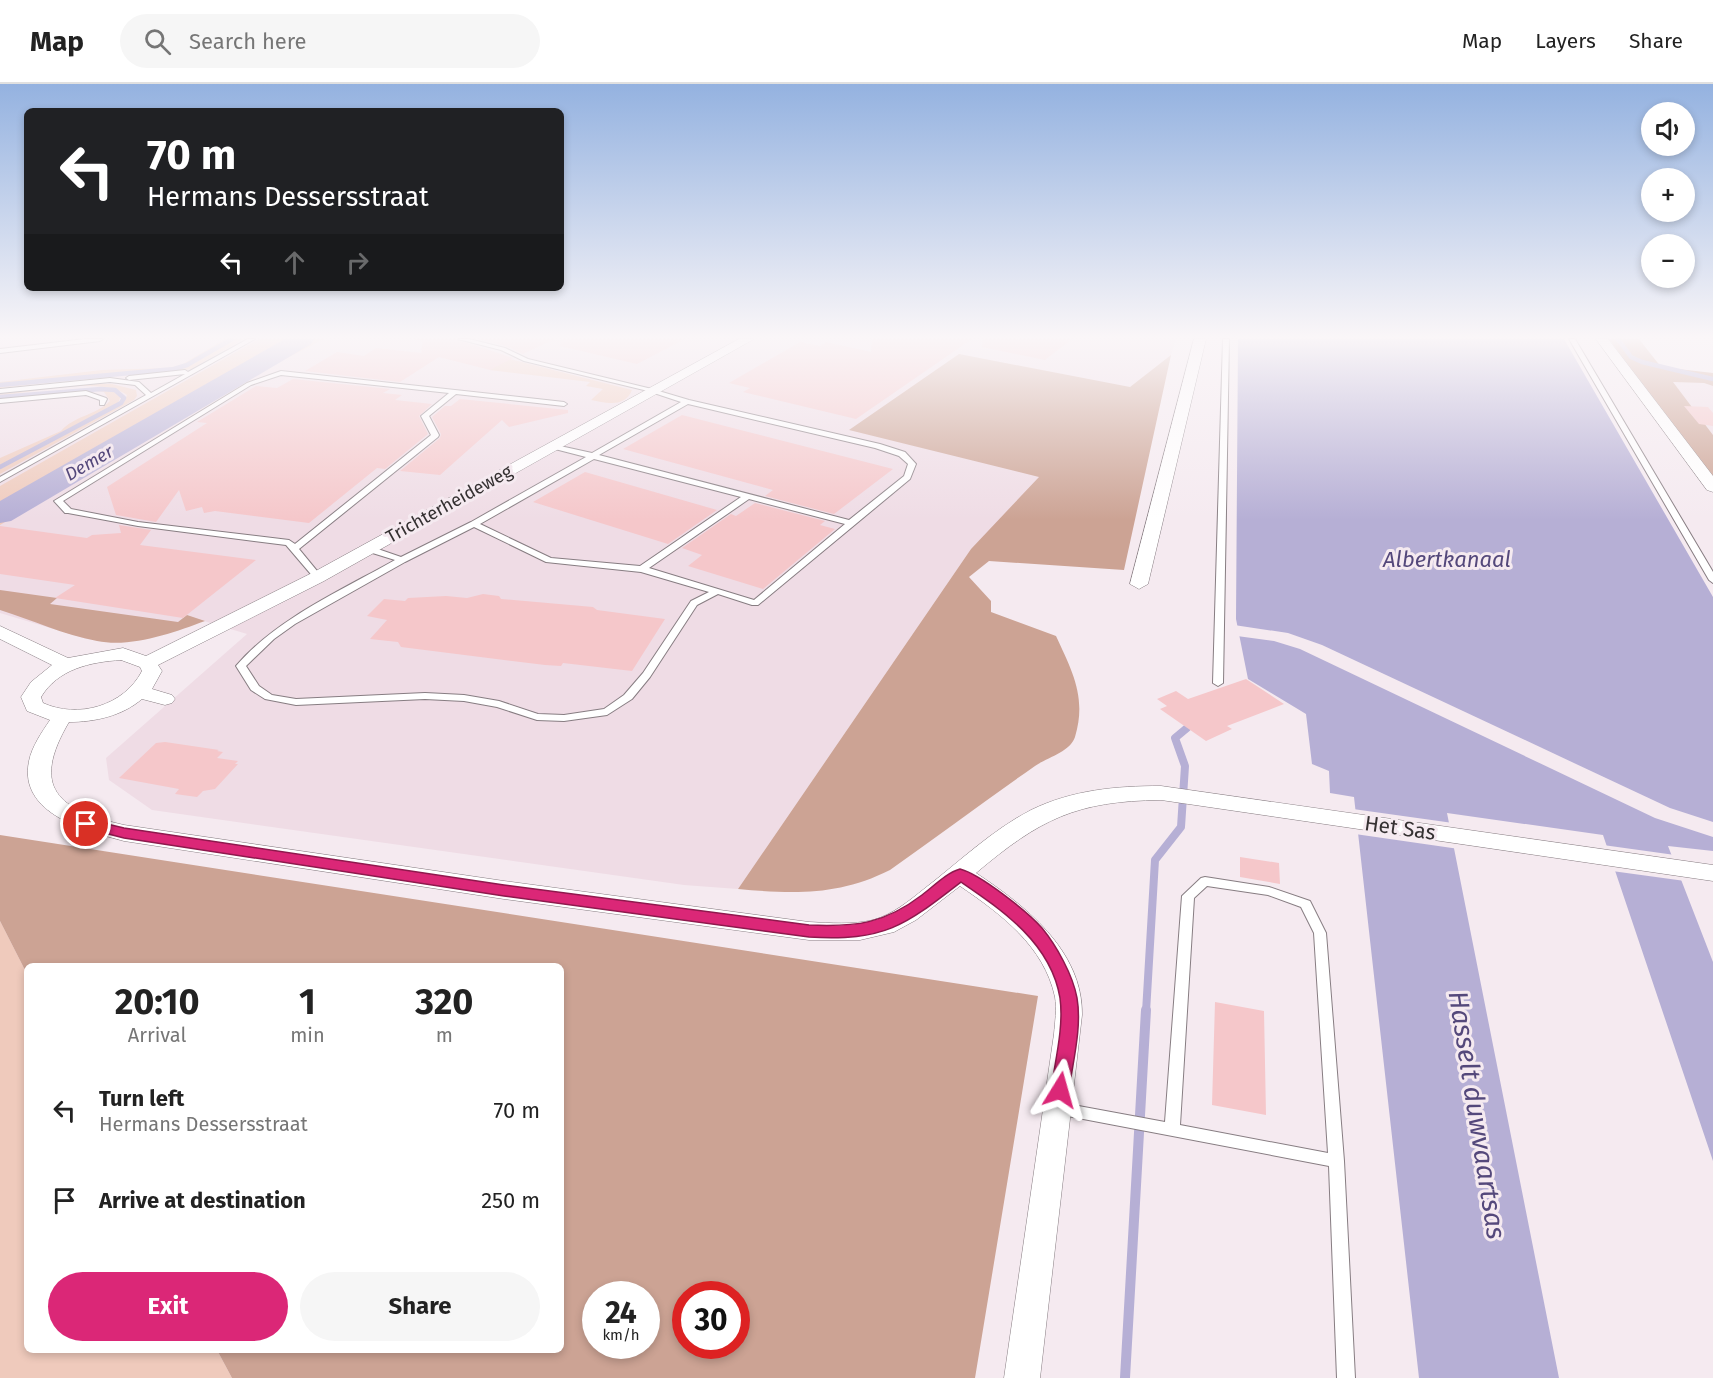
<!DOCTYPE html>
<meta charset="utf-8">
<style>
:root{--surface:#fff;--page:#f6f6f6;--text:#222;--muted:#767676;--line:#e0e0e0;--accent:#db2777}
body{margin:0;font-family:"Fira Sans",sans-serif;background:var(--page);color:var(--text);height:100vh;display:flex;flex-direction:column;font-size:22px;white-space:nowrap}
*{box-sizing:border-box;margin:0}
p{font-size:20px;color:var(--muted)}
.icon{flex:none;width:33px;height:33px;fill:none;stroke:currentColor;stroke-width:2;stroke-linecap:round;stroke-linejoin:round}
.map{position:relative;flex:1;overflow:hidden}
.side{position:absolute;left:24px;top:879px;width:540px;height:390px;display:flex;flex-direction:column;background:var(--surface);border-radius:9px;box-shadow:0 3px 9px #0003}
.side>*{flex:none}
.banner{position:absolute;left:24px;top:24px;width:540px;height:183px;border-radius:9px;box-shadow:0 3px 9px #0003;background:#202124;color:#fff;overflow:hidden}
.fabs{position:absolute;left:1641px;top:18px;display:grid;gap:12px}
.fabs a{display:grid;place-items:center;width:54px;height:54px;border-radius:50%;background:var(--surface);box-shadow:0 3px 9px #0003;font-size:30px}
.speed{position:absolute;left:582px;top:1197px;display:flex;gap:12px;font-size:30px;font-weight:700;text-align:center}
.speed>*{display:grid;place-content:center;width:78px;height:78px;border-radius:50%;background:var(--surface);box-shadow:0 3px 9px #0003;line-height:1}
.speed small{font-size:15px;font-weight:400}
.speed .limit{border:9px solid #d22;background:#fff;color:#111}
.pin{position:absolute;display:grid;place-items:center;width:51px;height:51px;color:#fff;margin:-26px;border:3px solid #fff;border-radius:50%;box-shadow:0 2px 6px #0007}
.me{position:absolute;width:66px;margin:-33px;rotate:8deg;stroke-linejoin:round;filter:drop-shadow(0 0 4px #0008)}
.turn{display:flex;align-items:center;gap:21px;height:126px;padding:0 24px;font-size:27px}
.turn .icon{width:78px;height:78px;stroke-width:2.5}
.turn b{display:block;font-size:42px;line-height:51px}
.lanes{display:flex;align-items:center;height:57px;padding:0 24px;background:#0003;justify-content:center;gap:30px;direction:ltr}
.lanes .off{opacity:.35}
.eta{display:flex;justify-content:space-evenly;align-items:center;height:102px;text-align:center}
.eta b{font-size:36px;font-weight:700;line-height:42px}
.button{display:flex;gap:12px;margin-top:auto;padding:12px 24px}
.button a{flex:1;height:69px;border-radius:36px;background:var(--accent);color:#fff;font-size:24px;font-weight:700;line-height:69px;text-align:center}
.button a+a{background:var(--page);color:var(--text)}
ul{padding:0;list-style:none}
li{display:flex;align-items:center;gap:18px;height:90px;padding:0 24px}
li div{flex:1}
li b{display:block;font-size:22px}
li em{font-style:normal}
header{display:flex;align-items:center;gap:36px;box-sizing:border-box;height:84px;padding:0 30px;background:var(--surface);border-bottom:2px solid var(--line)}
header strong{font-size:28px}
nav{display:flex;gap:33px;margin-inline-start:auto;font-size:21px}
.search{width:420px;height:54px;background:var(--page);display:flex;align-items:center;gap:15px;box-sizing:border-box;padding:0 21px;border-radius:33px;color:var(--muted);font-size:22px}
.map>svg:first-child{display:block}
.built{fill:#efdce5}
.green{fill:#efcabc}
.forest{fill:#cca394;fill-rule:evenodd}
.water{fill:#b6afd5}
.pier{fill:#f5eaf0}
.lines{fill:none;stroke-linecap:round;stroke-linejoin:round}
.stream-far2{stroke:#b6afd5;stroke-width:4.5}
.stream-far1{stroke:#b6afd5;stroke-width:8}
.stream{stroke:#b6afd5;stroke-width:10}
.river{fill:#b6afd5;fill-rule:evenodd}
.building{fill:#f5c7ca}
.service-casing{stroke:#877d82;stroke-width:2}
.minor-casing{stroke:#877d82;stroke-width:1}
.service{fill:#fff;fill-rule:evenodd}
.minor{fill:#fff;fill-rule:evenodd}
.route{fill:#db2777;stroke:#8e194d;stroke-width:1.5}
.labels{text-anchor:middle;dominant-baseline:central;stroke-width:6;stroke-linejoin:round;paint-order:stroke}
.far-water-label{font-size:18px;font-style:italic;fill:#54487b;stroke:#f5eaf0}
.far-street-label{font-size:18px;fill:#353132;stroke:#f5eaf0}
.street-label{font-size:21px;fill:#353132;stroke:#f5eaf0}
.water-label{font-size:22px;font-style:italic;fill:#54487b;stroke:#f5eaf0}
.near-water-label{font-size:27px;font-style:italic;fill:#54487b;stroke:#f5eaf0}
</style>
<header>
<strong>Map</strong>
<div class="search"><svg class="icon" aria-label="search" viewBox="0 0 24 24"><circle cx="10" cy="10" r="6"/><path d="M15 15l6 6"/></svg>Search here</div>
<nav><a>Map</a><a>Layers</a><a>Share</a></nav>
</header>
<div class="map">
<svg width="1713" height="1294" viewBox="0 0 1713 1294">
<rect width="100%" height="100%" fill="#f5eaf0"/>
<path class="built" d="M0,255h297l-297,171z
M320,255h856l-5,16 -41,32 -159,162 -233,340 -54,-4 -532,-75 -43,-30 -3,-22 141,-124 -43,-13 -85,20 -32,-2 -87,-26v-91z
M1672,298l32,1 9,3v49z"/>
<path class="green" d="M225,255h19l-53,30 -17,4 -83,4 -91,11v-6l102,-12 68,-2 13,-4z
M259,255h36l-295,169v-22z
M311,255h13l-68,35 -256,151v-8z
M414,255h17l201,51c-7,18 -26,13 -41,10l12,-11 -17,-3 4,-4 -101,-12 4,-2 -42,-20z
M79,300h33l24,6 1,6 -3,4 -134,74v-5l124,-67 3,-7c-24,-19 -97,-3 -127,1v-2z
M84,306l30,1 7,5 -3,7 -118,63v-8l61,-27c13,-15 35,-16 49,-30l-6,-9 -16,-2 -88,10v-2z
M0,837l27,53v376h190l15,28h-232z"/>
<path class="forest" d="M1609,255h30l22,28 52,6v13l-9,-3 -31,-1 40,53v41l-65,-82z
M959,270l171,33 41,-32 -47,215 -135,-9 -20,16 22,24v11l65,24c16,35 31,61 19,101 -5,15 -27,20 -40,29 -49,34 -97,70 -145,104 -52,26 -96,24 -152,19l233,-340 68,-72 -190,-47z
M0,506l57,8 -7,6 128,18 9,-7 18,6c-32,12 -74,27 -108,20 -33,-6 -65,-21 -97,-31z
M0,751l1038,161 -63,382h-743l-15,-28h344v-384h-534v8l-27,-53zM596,1210h50v52h-50zM686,1210h50v52h-50z"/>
<path class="water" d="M1238,255h326l149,258v254l-45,-5 45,116v199l-110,-326 -156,-22 112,565h-140l-65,-581 -24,-4 -1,-22 -17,-7 -6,-50 -58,-35 -12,-60z"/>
<path class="pier" d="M1234,541l54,8 34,12 348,163 43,14v15l-58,-19 -355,-169 -26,-8 -37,-5z
M1353,725l100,14 6,26 -104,-15z
M1603,761l72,10 10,26 -73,-10z"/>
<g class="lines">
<path class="stream-far2" d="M1618,255l13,18 11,5 71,17
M0,301l174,-16 13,-4 45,-26
M0,313l101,-8 14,1 9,8 -3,5 -121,64"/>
<path class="stream-far1" d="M1146,928l9,-152 26,-33 4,-61 -10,-28 12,-10"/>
<path class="stream" d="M1125,1294l21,-368"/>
<path class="river" d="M285,255h29l-3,5 -300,177 -11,2v-22z"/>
</g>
<path class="building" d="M423,255h33l57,19 -23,12 -51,-13 -39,25 -95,-11 32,-19 27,4 12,-8 45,5z
M478,255h77l-32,15 -17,-8z
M561,255h124l-48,25 -77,-18z
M872,255h100l-116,80 -113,-27 7,-4 -21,-5 71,-41 20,4 6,-4 45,10z
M983,255h89l-27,21 -63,-13z
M293,295l97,10 -7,4 19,2 -7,5 37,4 -13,12 9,18 -43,35 -8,-1 -68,55 -94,-12 -11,2 -2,-6 -16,4 -7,-21 -23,32 -40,-7 -9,-28 100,-64 -10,-1 59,-36 21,2z
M460,315l108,11v3l-59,14 -7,-7 -62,55 -40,-4 40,-33 1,-4 -9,-17 13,-11h6z
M1684,322l24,1 5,6v13l-14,-2z
M682,331l211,54 -59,45 -69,-18 8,-6 -150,-41z
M585,388l132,38 -49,34 -135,-42z
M755,419l70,18 -5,4 15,4 -72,60 -75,-23 14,-11 -20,-7 49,-34 5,2z
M119,441l32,5 -11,15 116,15 -73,58 -128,-20 20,-13 -75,-11v-48l87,12 5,-3 29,-2z
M483,510l16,2 2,3 92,8 4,3 68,9 -33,52 -69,-8 -2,3 -16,-1 -144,-18 -3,-5 -28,-3 17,-19 -20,-4 17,-17 21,2 3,-3 38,-2 21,2z
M1246,595l38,25 -57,22 5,3 -26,12 -46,-32 7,-3 -10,-7 19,-8 12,8z
M165,658l54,8 -2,1 6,1 -6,6 21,3 -3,3h3l-23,25 -12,2 -6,6 -22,-3 4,-5 -60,-11 37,-35z
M1240,773l39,6 1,21 -40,-7z
M1215,918l49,9 2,104 -54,-10z"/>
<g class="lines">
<g class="service-casing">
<path id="service" d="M85,255h18l-3,2 -100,12v-4z
M248,255h7l-255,143v-5l146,-82 -11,-10 -25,-3 -110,11v-4l110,-11 29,4 12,11 34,-19 -56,6 -3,-2 3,-2 56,-6 3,2z
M458,255h11l36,9 23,11 124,30 37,11 191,44 25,8 11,12 -6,15 -152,126h-6l-34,-11 -21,11 -47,72 -18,22 -25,16 -43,6 -27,-1 -40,-13 -33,-6 -39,-2 -129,6 -31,-6 -14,-9 -15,-24c40,-47 106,-76 159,-106l-29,-9v-4h6l29,10 70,-35 115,-65 -35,-9v-4l41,9 89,-51 -33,-11 -124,-30 -23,-11zM688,320l187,44 24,8 9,8 -4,12 -55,44 -250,-65zM594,375l147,38 -101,69 -89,-8 -71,-34zM749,415l96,25 -91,76 -105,-32zM474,443l72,35 95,10 68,20 -18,9 -48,72 -19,22 -20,14 -40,6 -26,-1 -39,-13 -35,-6 -39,-2 -129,6 -24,-4 -13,-9 -13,-20 28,-27 21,-15 110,-62z
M1223,255h6l-6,344 -5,3 -5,-3z
M1569,255h6l138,233v11l-4,-3z
M281,287l283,31 3,2 -3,2 -108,-12 -27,22 10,19 -1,2 -139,112 23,28 -4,3 -3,-1 -29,-34 -148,-19 -70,-13h-3l-11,-12 193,-118zM281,291l168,18 -28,23 10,19 -136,109 -6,-4 -151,-18 -67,-13 -8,-8 188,-116z
M86,307l20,7 1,1 -3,6h-4v-5l-14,-5 -86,8v-4z
M1205,793l64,10 41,14 16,32 18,228 11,217h-18l-8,-212 -272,-52 -5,-2 -2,-4 2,-4 5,-2 108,20 17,-226 19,-18zM1207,802l61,9 33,12 13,26 14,220 -148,-28 14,-227z"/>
</g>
<g class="minor-casing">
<path id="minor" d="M739,255h15l-430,242 -166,84 4,6 -10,18 20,6 3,4 -3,4 -7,2 -23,-6c-20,17 -47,23 -73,23 -39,66 -11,88 55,103l380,56 305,41c21,1 44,3 64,-2 19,-5 36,-19 51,-31 35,-27 68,-59 107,-79 41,-20 85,-24 130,-24l552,79v16l-552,-81c-85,1 -121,19 -185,73 48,32 107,77 106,142l-42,363h-36l50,-344c1,-12 3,-25 1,-37 -11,-51 -54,-83 -95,-111l-44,34 -22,12 -34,8h-51l-305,-41 -380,-58c-38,-10 -106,-27 -95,-80 3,-15 13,-29 21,-41l-23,-9 -6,-14 10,-15 21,-17 -52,-26v-13l68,32 55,-10 23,8 166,-83zM121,576l19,7 2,4c-18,35 -64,48 -99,32l-2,-6c17,-28 49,-35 80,-37z
M1194,255h12l-58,245 -9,5 -9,-5z
M1596,255h12l105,137v16l-6,-2z"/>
</g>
<use href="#service" class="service"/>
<use href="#minor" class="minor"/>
</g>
<linearGradient id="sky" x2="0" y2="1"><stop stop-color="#94b2e0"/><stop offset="0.58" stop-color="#faf6f8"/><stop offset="1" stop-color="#faf6f8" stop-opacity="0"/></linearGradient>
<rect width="1713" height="436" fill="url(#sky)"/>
<path class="route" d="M86,735l38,9 380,57 305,40c47,2 75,-1 113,-30 12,-9 24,-22 38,-26 20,5 68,43 82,59 14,17 31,47 35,70 5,29 -4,63 -8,92l-2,5 -7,2 -7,-2 -2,-5c4,-29 13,-63 9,-92 -9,-55 -58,-88 -99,-116 -58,45 -76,59 -152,55l-305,-41 -380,-58 -43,-11 -2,-3 2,-4z"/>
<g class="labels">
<g class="far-water-label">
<text transform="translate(89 379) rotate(-30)">Demer</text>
</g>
<g class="far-street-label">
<text transform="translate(449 420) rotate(-29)">Trichterheideweg</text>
</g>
<g class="street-label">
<text transform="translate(1400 744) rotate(8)">Het Sas</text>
</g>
<g class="water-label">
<text x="1447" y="475">Albertkanaal</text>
</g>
<g class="near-water-label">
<text transform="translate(1477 1031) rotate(81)">Hasselt duwvaartsas</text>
</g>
</g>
</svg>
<div class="fabs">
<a><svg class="icon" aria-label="sound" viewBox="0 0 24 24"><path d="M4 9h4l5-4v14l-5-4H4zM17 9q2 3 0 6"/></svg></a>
<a>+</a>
<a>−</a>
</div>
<div class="speed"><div>24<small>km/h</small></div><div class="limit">30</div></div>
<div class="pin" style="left:86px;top:740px;background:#d93025"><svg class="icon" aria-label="arrive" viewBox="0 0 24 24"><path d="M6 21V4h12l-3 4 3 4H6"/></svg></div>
<svg class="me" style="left:1060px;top:1006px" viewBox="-20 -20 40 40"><path d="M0-17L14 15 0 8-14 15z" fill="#db2777" stroke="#fff" stroke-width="4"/></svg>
<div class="banner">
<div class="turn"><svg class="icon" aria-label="left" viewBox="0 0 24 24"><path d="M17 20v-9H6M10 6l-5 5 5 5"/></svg><div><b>70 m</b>Hermans Dessersstraat</div></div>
<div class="lanes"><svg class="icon" aria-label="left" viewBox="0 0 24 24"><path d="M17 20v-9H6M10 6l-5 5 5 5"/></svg><svg class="icon off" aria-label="ahead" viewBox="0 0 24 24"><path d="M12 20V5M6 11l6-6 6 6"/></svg><svg class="icon off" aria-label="right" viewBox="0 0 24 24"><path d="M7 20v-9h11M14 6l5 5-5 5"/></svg></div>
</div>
<section class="side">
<div class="eta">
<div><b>20:10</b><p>Arrival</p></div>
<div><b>1</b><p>min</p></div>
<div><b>320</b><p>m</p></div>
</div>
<ul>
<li><svg class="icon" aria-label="left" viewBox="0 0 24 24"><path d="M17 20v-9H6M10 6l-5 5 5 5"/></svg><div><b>Turn left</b><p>Hermans Dessersstraat</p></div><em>70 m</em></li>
<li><svg class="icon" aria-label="arrive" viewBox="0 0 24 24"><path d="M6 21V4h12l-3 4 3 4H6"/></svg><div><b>Arrive at destination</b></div><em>250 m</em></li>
</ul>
<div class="button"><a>Exit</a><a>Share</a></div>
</section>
</div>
